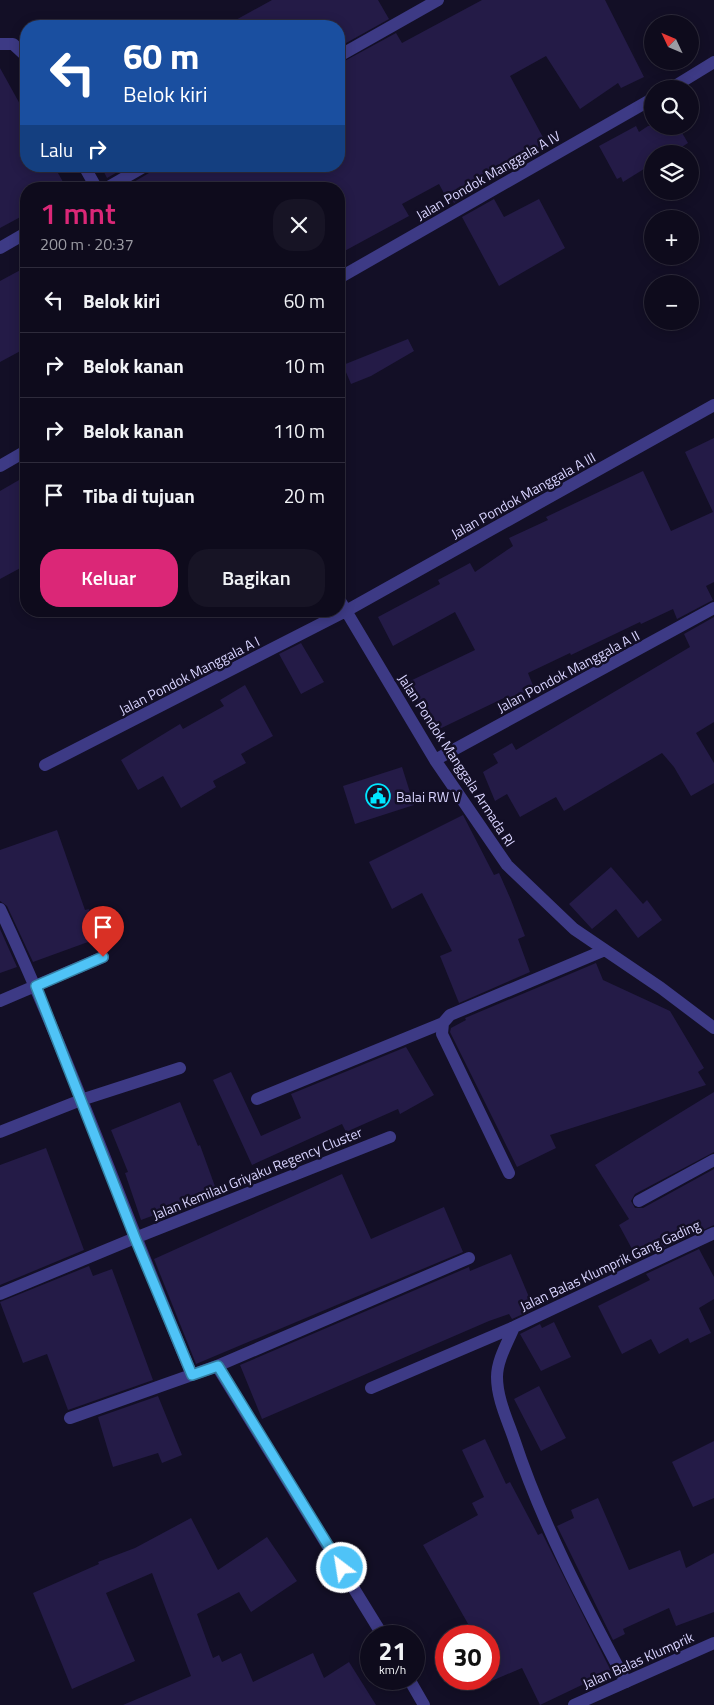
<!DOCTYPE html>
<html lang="id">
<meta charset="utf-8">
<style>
:root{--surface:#0e0b1c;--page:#171425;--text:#f1f3f6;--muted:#9b9ba3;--line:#2e2b3b;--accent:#db2777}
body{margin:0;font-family:"Titillium Web",sans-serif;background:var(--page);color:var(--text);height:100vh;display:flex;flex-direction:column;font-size:19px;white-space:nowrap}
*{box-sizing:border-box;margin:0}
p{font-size:16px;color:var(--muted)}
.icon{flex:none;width:28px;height:28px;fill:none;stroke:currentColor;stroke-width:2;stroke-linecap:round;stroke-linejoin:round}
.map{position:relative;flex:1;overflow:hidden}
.details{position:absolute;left:20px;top:182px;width:325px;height:435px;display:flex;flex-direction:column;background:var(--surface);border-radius:20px;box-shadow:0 2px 12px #0003,0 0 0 1px var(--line)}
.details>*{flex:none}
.top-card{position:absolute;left:20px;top:20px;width:325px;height:152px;border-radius:20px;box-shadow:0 2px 12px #0003,0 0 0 1px var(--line);background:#1a4fa0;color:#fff;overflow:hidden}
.needle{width:32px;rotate:314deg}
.fabs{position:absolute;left:644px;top:15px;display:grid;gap:10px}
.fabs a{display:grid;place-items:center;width:55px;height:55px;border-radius:50%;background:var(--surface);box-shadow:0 2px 12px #0003,0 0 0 1px var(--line);font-size:25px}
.speed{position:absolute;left:360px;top:1625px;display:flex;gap:10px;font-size:25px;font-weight:700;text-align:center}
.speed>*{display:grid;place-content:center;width:65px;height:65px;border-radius:50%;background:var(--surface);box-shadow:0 2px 12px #0003,0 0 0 1px var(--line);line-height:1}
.speed small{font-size:12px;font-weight:400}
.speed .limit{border:8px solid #d22;background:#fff;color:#111}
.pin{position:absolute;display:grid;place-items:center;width:42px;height:42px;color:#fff;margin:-51px -21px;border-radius:50% 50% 50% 0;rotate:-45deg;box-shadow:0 0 5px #0007}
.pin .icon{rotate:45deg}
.me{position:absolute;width:55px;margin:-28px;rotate:329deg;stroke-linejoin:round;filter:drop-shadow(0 0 4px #0008)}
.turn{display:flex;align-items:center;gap:18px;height:105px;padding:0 20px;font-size:22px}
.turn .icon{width:65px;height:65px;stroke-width:2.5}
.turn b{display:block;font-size:35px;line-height:42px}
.then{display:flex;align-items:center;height:48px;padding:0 20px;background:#0003;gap:10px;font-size:19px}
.round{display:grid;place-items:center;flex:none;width:52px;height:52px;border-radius:20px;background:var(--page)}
.summary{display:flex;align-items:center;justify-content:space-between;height:85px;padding:0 20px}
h1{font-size:30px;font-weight:600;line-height:38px;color:var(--accent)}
.primary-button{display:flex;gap:10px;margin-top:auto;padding:10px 20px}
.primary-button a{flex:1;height:58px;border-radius:20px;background:var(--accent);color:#fff;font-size:20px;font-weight:600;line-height:58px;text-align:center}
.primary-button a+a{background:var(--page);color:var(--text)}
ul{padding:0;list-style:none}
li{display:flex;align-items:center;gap:15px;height:65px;padding:0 20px;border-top:1px solid var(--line)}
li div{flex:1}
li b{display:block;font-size:19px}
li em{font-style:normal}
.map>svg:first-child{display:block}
.building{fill:#241b47}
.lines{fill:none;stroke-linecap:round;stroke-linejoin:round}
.minor{stroke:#3d3a85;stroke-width:12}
.tertiary{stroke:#3d3a85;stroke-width:12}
.route-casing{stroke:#337fa1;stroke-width:12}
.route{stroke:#4fc3f7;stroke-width:9}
.labels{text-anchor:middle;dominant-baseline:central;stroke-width:5;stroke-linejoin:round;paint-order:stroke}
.street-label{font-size:14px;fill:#d9d4ff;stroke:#130f26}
.poi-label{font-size:14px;fill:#d9d4ff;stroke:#130f26;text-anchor:start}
</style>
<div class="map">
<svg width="714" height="1705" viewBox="0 0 714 1705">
<rect width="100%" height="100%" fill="#130f26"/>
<path class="building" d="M272,0h106l11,19 -50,28v-21h-114z
M482,0h123l39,77 -23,11 -3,-5 -38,26 -34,-53 -36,20 36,67 -64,34 4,7 -32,19 -4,-8 -4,2 -7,-13 -37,20 7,12 -70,38v-65h-217l27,-16 4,-7h186v-102l57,-31 6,10z
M0,68l26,47v51h28l13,23h-41v25l-26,14z
M636,126l3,6 9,-6h30l10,17 -17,11h-19v10l-29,18 -2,-5 -4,2 -18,-33z
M101,166h27l-21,12z
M494,199l10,18 35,-18 26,49 -66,38 -37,-69z
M26,267v81l-26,14v-81z
M408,339l6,12 -43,25 -20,8 -8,-19z
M714,438v144l-8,4 7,14 -36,19 -4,-10 -32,15 -1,-2 -69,33 -1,-2 -42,20 6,15 -27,13 -1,-4 -75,36 -23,-51 67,-32 -20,-38 -62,34 -15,-29 62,-33 -2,-4 32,-17 5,9 38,-26 -4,-8 39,-18 -2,-3 97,-46 28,60 42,-19 -28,-60z
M26,476v89l-26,14v-88z
M714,617v105l-18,11 18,30v20l-23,13 -17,-29 -12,-14 -98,58 -8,-14 -36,20 -13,-23 -12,7 -12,-29 15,-9 -5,-9 19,-11 4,7 174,-103 -6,-13z
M301,643l23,39 -23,12 -22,-40z
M245,685l28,51 -32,18 5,9 -33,18 3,6 -35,21 -18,-32 -25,14 -17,-30 59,-36 3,5 41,-23 -4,-6z
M402,767l12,38 -59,19 -12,-38z
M463,815l31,60 5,-2 12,27 14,36 -7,3 12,33 -71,31 -19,-47 12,-5 -30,-58 -30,16 -23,-47z
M57,830l28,80 4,-1 10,29 -66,24 -26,-56 -7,-5v-51z
M611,867l32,37 4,-4 15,20 -24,18 -22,-29 -24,20 -23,-25z
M0,929l17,38 -17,6z
M596,963l7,17 67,31 34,57 -6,4 8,13 -156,50 6,13 -39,19 -67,-135 1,-4 15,-8 -1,-2z
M406,1047l28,48 -34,19 -2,-5 -52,23 -4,-8 -90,41 -39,-85 18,-8 30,64 40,-18 -10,-24z
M714,1092v60l-79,42 -4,7 4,7h8l71,-39v56l-76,35 -19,-35 10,-6 -34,-54z
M180,1102l18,44 2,-1 17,47 -76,28 -16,-47 3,-1 -17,-42z
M46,1148l38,102 -84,35v-120z
M342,1174l29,65 73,-32 19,45 -267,112 -42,-105z
M699,1249l15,28v22l-15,9 12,25 -21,10 -2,-5 -29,16 -8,-15 -29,15 -24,-48 52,-26 -4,-6z
M511,1254l23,55 -22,10 -3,-5 -20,7 -227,98 -22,-54 229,-98 1,4z
M89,1266l4,10 19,-7 41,111 -85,30 -21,-56 -24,9 -23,-61z
M554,1322l17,35 -30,14 -21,-37 20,-10 2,4z
M539,1386l27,52 -25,13 -27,-52z
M158,1396l24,59 -20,8 -4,-10 -45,14 -15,-50z
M485,1439l21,45 4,-2 28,53 4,-2 69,138 -71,34 -18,-37 -33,14v-46h-14l-52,-91 55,-30 -6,-12 12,-6 -22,-47z
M714,1441v57l-21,9 -21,-45z
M598,1498l31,72 51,-20 6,18 28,-15v59l-38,14 -7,-18 -46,21 2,5 -12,6 -56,-114 17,-8 -3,-8z
M191,1518l27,52 49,-33 30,44 -46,31 -12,-20 -42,22 16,44 6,-3 3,7 19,-9 12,29 60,-29 11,25 25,-16 27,43h-253l68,-29 -39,-103 -46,20 29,68 -63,28 -39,-96 66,-29 -1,-2 37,-14z"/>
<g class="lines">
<path class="minor" d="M0,44h13l13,12
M339,56l99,-56
M670,89l44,-27
M84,166l13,23
M105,189l40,-23
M0,248l26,-15
M339,278l313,-179
M0,466l26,-15
M339,599l96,161 72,105 67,64 87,59 53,40
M435,760l279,-152
M45,765l301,-154 368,-206
M0,909c71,152 127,311 192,466
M0,1001l103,-44
M257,1099l186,-76
M0,1132l81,-32 99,-32
M509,1173l-67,-139 1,-11 7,-8 155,-65
M639,1201l75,-41
M0,1294l135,-56 255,-101
M514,1327c-6,15 -17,33 -17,50 0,21 10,42 17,62 28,85 70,164 112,243
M217,1366l166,270
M371,1388l143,-61 200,-94
M70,1418l147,-52 252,-108
M409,1679l15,26"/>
<path class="tertiary" d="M574,1705l140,-62"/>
</g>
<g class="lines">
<g class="route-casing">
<path id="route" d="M103,957l-67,29 99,252 57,137 26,-9 124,202"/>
</g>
<use href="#route" class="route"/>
</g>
<defs>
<g id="civic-ring" transform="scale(1.25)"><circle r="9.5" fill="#130f26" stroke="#00e5ff" stroke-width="1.5"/><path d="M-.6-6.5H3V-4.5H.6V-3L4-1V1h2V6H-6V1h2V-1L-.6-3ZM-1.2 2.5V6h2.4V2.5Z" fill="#00e5ff"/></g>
</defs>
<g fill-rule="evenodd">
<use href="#civic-ring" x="378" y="796"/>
</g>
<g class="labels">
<g class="street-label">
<text transform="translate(488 175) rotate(-30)">Jalan Pondok Manggala A IV</text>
<text transform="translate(523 495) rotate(-29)">Jalan Pondok Manggala A III</text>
<text transform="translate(568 671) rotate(-28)">Jalan Pondok Manggala A II</text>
<text transform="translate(189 675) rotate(-27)">Jalan Pondok Manggala A I</text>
<text transform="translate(457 760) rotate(57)">Jalan Pondok Manggala Armada RI</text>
<text transform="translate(257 1173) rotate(-22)">Jalan Kemilau Griyaku Regency Cluster</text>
<text transform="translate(610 1265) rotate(-25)">Jalan Balas Klumprik Gang Gading</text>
<text transform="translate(638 1660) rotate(-24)">Jalan Balas Klumprik</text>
</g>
<g class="poi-label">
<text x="396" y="796">Balai RW V</text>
</g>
</g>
</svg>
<div class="fabs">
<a><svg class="needle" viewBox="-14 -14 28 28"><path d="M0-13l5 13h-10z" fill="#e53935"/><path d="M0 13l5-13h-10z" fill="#9b9ba3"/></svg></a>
<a><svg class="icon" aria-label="search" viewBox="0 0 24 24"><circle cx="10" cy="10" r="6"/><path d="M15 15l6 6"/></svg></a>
<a><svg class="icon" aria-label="layers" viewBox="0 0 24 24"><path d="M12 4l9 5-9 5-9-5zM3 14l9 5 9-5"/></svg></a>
<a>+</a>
<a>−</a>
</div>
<div class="speed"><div>21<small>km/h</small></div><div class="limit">30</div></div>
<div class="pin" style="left:103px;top:957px;background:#d93025"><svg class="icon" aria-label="arrive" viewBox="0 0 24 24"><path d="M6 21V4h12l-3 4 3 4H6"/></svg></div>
<svg class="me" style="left:342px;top:1568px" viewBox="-20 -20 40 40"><circle r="17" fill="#4fc3f7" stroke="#fff" stroke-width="3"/><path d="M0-11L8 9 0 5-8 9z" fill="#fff"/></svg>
<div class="top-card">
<div class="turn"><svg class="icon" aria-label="left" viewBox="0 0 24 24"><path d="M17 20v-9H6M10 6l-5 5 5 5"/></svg><div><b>60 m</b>Belok kiri</div></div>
<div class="then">Lalu<svg class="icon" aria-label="right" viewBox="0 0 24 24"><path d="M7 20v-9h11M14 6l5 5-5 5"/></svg></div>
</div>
<section class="details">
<div class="summary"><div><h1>1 mnt</h1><p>200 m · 20:37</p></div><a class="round"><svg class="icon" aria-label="close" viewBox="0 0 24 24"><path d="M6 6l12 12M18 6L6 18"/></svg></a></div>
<ul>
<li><svg class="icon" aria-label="left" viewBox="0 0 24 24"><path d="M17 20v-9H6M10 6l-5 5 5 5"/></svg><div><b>Belok kiri</b></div><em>60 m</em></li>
<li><svg class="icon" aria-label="right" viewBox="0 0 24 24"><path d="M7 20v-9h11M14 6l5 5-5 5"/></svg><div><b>Belok kanan</b></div><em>10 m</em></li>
<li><svg class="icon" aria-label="right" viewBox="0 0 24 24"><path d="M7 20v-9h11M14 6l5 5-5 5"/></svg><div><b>Belok kanan</b></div><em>110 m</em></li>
<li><svg class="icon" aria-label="arrive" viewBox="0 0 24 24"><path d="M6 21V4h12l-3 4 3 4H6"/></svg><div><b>Tiba di tujuan</b></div><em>20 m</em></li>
</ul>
<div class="primary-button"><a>Keluar</a><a>Bagikan</a></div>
</section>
</div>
